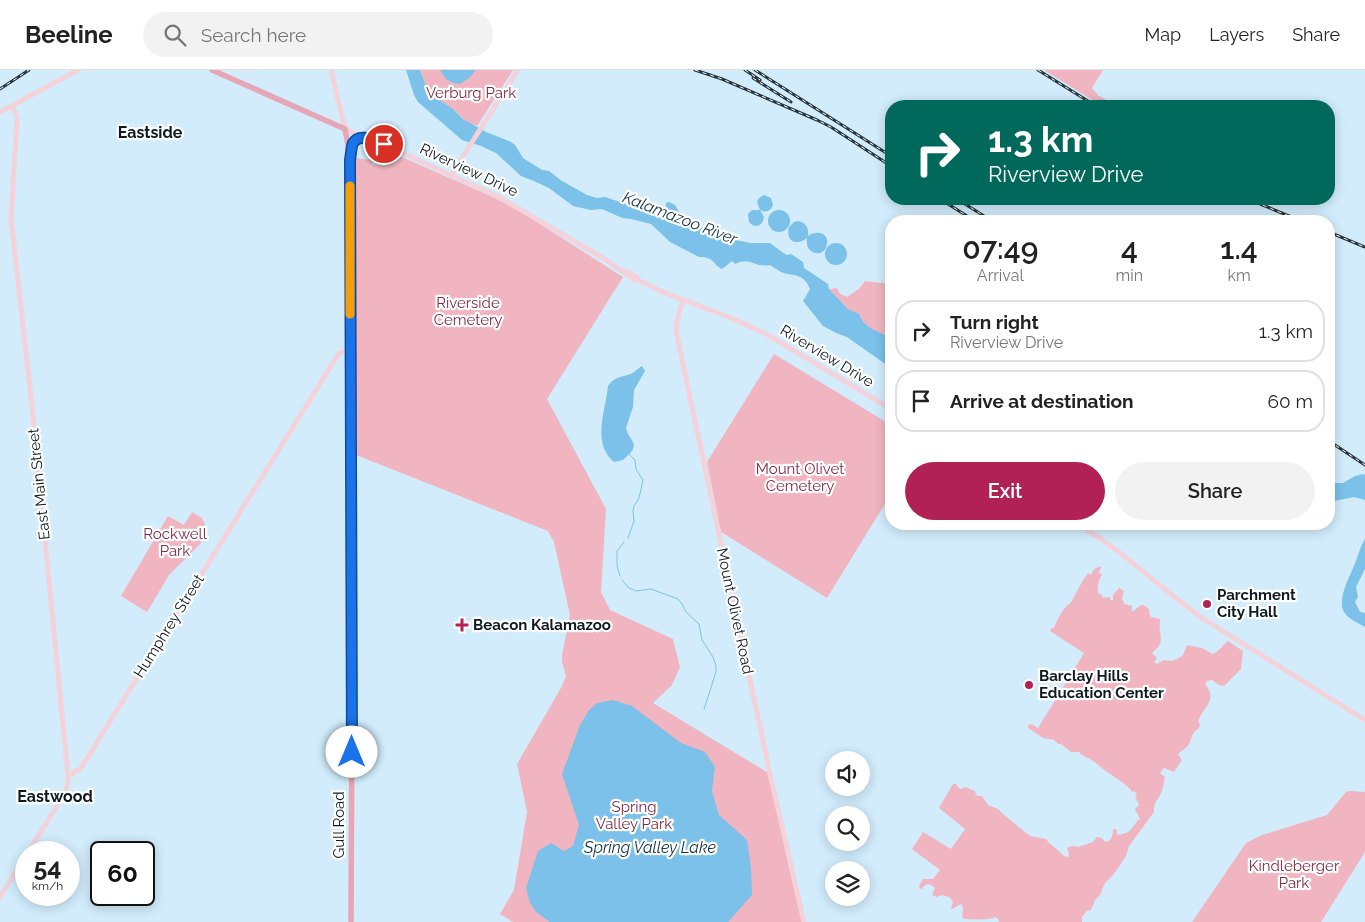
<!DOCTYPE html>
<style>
:root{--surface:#fff;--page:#f2f2f2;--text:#222;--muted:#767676;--line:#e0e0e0;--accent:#b12153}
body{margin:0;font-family:Raleway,sans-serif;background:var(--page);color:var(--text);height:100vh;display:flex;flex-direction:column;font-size:19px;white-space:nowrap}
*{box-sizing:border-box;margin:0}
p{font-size:16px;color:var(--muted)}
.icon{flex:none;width:28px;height:28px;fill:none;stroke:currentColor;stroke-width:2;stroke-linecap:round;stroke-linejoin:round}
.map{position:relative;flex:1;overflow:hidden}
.drawer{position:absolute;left:885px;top:145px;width:450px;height:315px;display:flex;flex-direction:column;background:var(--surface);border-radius:20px;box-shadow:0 2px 12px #0003}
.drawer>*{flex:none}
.banner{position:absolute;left:885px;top:30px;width:450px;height:105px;border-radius:20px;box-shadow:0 2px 12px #0003;background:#00695c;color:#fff;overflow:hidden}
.controls{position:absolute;left:825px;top:681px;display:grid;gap:10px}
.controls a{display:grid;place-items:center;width:45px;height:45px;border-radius:50%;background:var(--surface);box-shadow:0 2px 12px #0003;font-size:25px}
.speed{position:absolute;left:15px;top:771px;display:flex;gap:10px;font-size:25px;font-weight:700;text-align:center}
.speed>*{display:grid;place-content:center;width:65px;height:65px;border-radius:50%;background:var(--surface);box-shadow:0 2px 12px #0003;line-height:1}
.speed small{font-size:12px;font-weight:400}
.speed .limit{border:2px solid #111;border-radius:8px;background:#fff;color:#111}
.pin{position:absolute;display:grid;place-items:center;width:42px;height:42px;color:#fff;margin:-21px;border:2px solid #fff;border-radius:50%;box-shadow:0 1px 5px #0007}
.me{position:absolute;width:55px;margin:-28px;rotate:0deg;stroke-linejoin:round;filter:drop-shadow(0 0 4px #0008)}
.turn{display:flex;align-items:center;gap:18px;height:105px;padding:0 20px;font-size:22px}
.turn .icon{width:65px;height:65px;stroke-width:2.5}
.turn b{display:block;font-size:35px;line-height:42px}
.eta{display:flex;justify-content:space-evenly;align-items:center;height:85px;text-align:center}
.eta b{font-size:30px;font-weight:600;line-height:35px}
.button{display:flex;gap:10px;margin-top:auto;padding:10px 20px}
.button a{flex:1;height:58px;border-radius:30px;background:var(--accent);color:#fff;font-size:20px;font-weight:600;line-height:58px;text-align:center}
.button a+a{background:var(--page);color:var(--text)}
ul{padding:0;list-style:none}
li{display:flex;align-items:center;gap:15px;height:62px;margin:0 10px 8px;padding:0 10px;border:2px solid var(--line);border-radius:20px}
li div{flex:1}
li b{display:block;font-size:19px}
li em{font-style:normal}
header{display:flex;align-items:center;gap:30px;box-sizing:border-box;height:70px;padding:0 25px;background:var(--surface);border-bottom:1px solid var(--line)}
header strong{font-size:24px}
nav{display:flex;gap:28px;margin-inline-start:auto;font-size:18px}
.search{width:350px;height:45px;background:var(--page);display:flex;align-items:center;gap:12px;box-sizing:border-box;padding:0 18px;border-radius:28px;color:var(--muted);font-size:19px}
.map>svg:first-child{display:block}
.green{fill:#f0b5c0}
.water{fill:#7bc1e9}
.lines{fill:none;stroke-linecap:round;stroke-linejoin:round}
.stream{stroke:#7bc1e9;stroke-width:1}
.secondary{stroke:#f3d2da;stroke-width:5}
.primary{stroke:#e7a6b6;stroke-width:5.5}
.rail-casing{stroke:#27353d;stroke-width:3}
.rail{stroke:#fff;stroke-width:1;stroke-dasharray:4;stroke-linecap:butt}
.route-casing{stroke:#114b97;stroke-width:12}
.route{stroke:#1a73e8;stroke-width:9}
.slow{stroke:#f59e0b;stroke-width:9}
.poi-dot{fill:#b12153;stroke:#fff;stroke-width:2}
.labels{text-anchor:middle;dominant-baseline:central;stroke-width:4.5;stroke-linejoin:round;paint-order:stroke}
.park-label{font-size:15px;fill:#802a43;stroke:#fff}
.street-label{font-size:15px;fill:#0e1a21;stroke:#fff}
.poi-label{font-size:15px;font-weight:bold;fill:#0e1a21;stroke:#fff;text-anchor:start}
.neighbourhood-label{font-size:16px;font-weight:bold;fill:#0e1a21;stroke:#fff}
.water-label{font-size:16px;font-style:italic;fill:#113142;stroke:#fff}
</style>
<header>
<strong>Beeline</strong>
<div class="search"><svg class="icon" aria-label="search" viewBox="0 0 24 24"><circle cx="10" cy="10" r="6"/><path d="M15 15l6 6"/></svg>Search here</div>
<nav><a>Map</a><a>Layers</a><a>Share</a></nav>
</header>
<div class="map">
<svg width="1365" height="852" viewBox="0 0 1365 852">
<rect width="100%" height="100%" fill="#d2ecfc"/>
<path class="green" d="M420,0h93l-36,56 -9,-3 -15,-14 -15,-10 -12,-13z
M1044,0h59l-11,18 7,8 19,10h-16z
M386,80l107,47 33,18 97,62 -76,122 59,110 -5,83 9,18 63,29 7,28 -8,18 -19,18 117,71 34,148h-291l-13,-8 14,-24 13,-78 -10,-48 44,-76 5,-12 -4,-14v-7l8,-40 -16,-73 -6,-11 -192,-76 -1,-288v-9l18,2 -1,4 12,2 4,-2 -3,-12z
M865,211l26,3v56c-11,-11 -24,-8 -32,-26l-11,-5 -19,-20 8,-1 3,6 7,3 13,-9z
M774,284l117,71v69l-64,104 -106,-66 -14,-70z
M192,442l10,6 3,6 -4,19 -32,32 -22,37 -26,-16 47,-80 16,9z
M1101,496v2l-2,4 3,3c-3,4 -5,12 -4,18l4,2 1,3 5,-1 2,1 1,2h2v-5l6,-7 5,3 -2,7 2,6 8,2v6l9,-7h2l6,4v4l2,4 9,2c0,4 -1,9 0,12 2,11 1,14 -8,22l5,5 -3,4 3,2 7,-4 7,1 6,-2 6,-4 4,-10 15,3 11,6c6,-3 10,-9 15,-13l15,10 -2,18 -17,17 -5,-1 -7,-5 -5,1 -2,3c14,17 -3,23 -7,38l2,2 -1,4c-9,6 -6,10 -11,18 -3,3 -7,5 -10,8l4,6 -8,12 -10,-4 -4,5 5,4c-1,5 -2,12 -4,16 -3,7 -8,10 -7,19l-25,34 -3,10 -12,18 -9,9 -5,12 -5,5 -4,10 -4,1 -5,6v5h-83l-1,-3 -3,-2c-10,4 -21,2 -31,2l-2,-2 1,-7 -1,-6 -5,2 -4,3 -2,-1 2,-7 -4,-4 -8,-2 -4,2 -5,-2 3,-7c-5,-5 -9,-5 -13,1l-3,-1 1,-4 3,-5h10l7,-9 -28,-21 11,-17 28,17 14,-20 -26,-21 14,-24h3l2,3 3,2 5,-2 9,4 1,4 3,1h3l6,9 10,4 6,6 26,21 16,3c5,7 13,11 18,17l4,1 1,-3 -2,-6c4,-2 7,-3 11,-1l15,-5 4,-5 5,1 2,3 4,1 4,-5 1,-8h3l1,5 3,1c4,-2 9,-2 12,-7 3,-3 3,-6 8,-9l-5,-10 4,-4 -4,-9 2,-2 -3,-3 -2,1c-5,-8 -18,-15 -26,-21 -5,-3 -8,-7 -13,-10 -5,-4 -10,-4 -14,-9h-8l-10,-8h-3l-4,-4 -11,-2 -15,-10v-2l3,-2 7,4 46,-75 -34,-22 2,-3h2c1,-4 7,-15 9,-18 3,-4 6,-5 9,-9 5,-9 9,-19 16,-28l3,2 3,-6z
M1350,721l15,1v60l-44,70h-129l54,-79 16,-8 65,-20 19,-23z"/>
<path class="water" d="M406,0h14l6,16 12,13 15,10 10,10 23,13 25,10 4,3 8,13 19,12 7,1 13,10 25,14 10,3 8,-1 21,7 17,2 11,7 3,1 7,-2 2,-5v-4l3,-1 6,3 4,7 7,3 2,4 -1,3 2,2h3l4,6 8,-3 13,8 13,4 21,4h19l12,9 5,3 4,-1 12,8 1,6 24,16 1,5 19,20 11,5c8,18 21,15 32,26v28l-44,-31 -11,-4 -13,-7 -20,-25 7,-12c-7,-17 -16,-12 -29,-17 -4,-2 -7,-5 -11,-7 -17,3 -19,-9 -35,-1l-3,-3 -10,8 -5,-3 -3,-4 -4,-3 -6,-2h-5l-29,-15 -19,-18 -20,-5 -9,-1 -20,-9 -11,1 -18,-4 -24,-18 -15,-7 -13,-5 -25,-23 -15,-7 -19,-6 -44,-38 -4,-7z
M440,0h36l-7,8 -9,6c-12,-2 -14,-4 -20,-14z
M764,125l7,3 2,7c-2,6 -7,8 -13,5l4,7c-1,9 -9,12 -15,5l-1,-8 4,-4h8l-3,-8 2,-4z
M768 151a11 11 0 1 1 22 0a11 11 0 1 1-22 0Z
M798,151c9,2 11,8 10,15 8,-6 21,-4 19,8 -2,15 -23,11 -20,-6 -11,9 -22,2 -18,-11l5,-5z
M825 184a11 11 0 1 1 22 0a11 11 0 1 1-22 0Z
M642,296l3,5 -11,19 -1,17 -7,21 2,6 5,8 1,4 -2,5 -9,9 -9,2c-23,-19 -8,-52 -6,-76 6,-9 13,-9 23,-12 4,-2 7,-6 11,-8z
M1364,404l1,1v25l-11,-3 -25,5v-19h14l12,-7z
M1365,469v30l-9,18 2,10 -3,5 5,10 5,1v14c-7,-4 -19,-9 -22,-17 -5,-15 8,-35 13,-49 3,-8 4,-14 9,-22z
M613,630l19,6 49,37 24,9 10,15 -3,24 7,24 28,25 4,28 1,27 -24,27h-178l-14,-10 -6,-9 -4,-15 12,-37 13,-8 13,8 9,-5 6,-21 -17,-51 18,-49 9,-15 8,-7z"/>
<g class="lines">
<path class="stream" d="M628,468l6,-17 -1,-10 1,-5 5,-8 4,-18 -7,-11 -1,-9 -6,-6
M620,506l-3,-10v-15l7,-9
M622,510l7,8 7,3 15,-2 27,10 4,5 4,8 13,12 3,16 11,17 3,9v6l-2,6 -10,31"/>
<path class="secondary" d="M331,0l14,59 62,26 94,43 102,60 33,23 2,-1 25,12 68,26 35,16 125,75
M12,36l4,9 1,5 -6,98 21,188 36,370v7l-4,12 -36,57
M0,42l78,-42
M451,105l67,-105
M624,202l3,-1 11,7v2
M683,230l-6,21 -1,10 94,443 34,148
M1078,454c45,27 82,64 124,94l163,102
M68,706l13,-8 258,-415 11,-2
M0,827l26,-42"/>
<path class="primary" d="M212,0l133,59 4,21 1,34 2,516 -1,222
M351,80c2,-10 7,-11 16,-12"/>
<g class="rail-casing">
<path id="rail" d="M695,0l27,9 95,41 14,7 60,39
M745,0l15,10
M755,0l136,86
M1038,0l58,36
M753,8l38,24
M0,19l29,-19
M940,129l35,22
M957,129l35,22
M1248,129l53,22
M1329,162l36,15
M1329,371l36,24"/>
</g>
<use href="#rail" class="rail"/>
</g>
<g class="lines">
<g class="route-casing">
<path id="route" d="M352,682l-2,-592c1,-5 1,-12 3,-17 7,-11 22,-2 31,1"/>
</g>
<use href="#route" class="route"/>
<path class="slow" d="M350,244v-128"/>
</g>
<g class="poi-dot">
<circle cx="1207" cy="534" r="5"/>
<path d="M459.5 547.5h5v5h5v5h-5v5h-5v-5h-5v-5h5z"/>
<circle cx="1029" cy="615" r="5"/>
</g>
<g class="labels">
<g class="park-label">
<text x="471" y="23">Verburg Park</text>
<text x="468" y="233">Riverside<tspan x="468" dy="17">Cemetery</tspan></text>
<text x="800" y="399">Mount Olivet<tspan x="800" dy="17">Cemetery</tspan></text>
<text x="175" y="464">Rockwell<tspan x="175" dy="17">Park</tspan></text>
<text x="634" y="737">Spring<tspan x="634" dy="17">Valley Park</tspan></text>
<text x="1294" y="796">Kindleberger<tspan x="1294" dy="17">Park</tspan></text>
</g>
<g class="street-label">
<text transform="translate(469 100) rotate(25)">Riverview Drive</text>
<text transform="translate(827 286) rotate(31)">Riverview Drive</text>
<text transform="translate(39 414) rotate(-96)">East Main Street</text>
<text transform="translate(735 541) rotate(78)">Mount Olivet Road</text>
<text transform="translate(169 556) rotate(-58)">Humphrey Street</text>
<text transform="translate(339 755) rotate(-90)">Gull Road</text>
</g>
<g class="poi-label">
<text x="1217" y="525">Parchment<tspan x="1217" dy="17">City Hall</tspan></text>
<text x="473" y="555">Beacon Kalamazoo</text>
<text x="1039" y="606">Barclay Hills<tspan x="1039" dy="17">Education Center</tspan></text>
</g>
<g class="neighbourhood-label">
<text x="150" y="62">Eastside</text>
<text x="55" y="726">Eastwood</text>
</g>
<g class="water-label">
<text transform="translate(680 148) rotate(21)">Kalamazoo River</text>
<text x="650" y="777">Spring Valley Lake</text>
</g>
</g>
</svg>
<div class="controls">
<a><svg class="icon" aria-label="sound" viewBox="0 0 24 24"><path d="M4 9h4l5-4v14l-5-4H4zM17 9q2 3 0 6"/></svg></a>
<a><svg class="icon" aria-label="search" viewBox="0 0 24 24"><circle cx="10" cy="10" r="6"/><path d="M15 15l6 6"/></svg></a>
<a><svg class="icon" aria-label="layers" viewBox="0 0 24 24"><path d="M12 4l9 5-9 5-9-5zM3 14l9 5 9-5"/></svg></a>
</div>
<div class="speed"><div>54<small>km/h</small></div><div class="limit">60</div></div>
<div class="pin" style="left:384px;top:74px;background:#d93025"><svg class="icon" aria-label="arrive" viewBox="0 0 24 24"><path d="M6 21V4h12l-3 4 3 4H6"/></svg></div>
<svg class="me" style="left:352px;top:682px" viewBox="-20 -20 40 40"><circle r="19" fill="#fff"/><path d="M0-13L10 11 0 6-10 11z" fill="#1a73e8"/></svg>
<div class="banner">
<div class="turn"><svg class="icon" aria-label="right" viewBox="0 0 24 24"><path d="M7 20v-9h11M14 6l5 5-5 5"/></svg><div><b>1.3 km</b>Riverview Drive</div></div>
</div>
<section class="drawer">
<div class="eta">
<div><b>07:49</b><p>Arrival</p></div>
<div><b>4</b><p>min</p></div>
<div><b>1.4</b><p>km</p></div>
</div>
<ul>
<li><svg class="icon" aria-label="right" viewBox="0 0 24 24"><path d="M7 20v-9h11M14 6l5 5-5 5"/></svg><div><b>Turn right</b><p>Riverview Drive</p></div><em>1.3 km</em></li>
<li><svg class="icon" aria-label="arrive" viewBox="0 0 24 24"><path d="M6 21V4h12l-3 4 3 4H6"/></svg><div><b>Arrive at destination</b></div><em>60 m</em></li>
</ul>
<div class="button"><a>Exit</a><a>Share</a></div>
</section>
</div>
